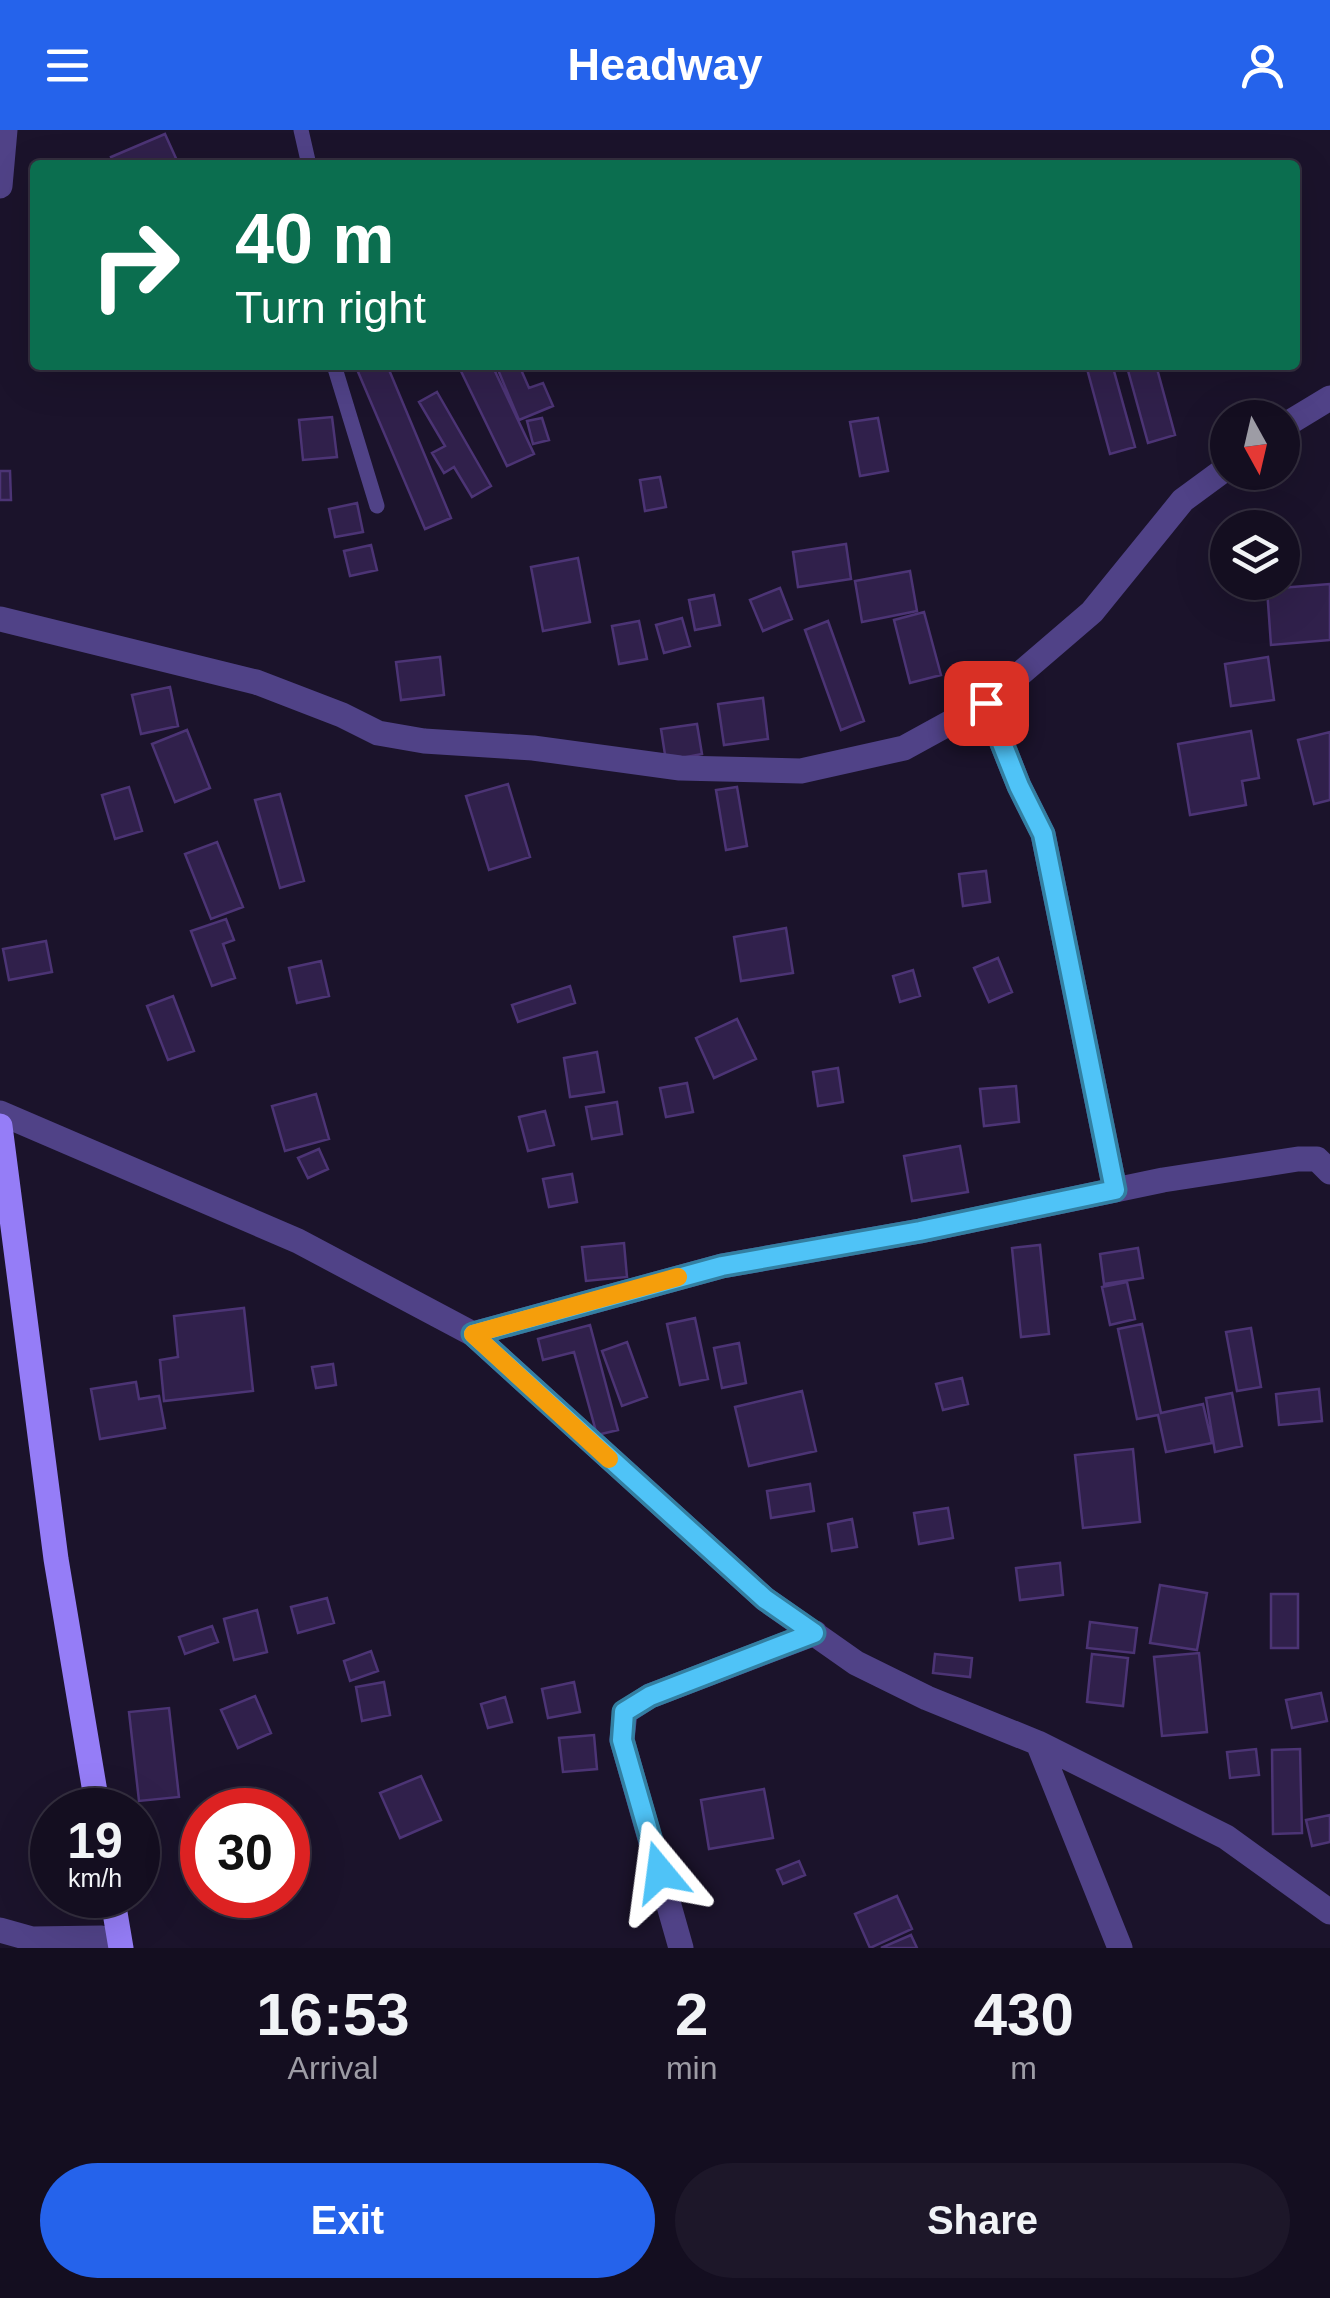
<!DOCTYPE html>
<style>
:root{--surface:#140e20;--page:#1d1729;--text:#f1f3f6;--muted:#9d9ca5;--line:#332e3e;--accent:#2563eb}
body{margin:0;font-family:Arial,sans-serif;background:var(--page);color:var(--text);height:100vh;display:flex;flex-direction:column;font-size:38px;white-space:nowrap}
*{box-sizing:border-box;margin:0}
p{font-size:32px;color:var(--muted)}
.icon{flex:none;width:55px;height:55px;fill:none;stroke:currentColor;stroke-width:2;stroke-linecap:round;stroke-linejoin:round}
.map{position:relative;height:1818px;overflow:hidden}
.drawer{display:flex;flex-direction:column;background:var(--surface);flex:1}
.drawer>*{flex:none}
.banner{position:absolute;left:30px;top:30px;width:1270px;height:210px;border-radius:10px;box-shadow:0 10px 40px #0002,0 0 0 2px var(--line);background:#0b6e4f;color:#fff;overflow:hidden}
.needle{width:65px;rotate:172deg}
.tools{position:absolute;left:1210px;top:270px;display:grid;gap:20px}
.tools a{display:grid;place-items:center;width:90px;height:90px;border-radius:50%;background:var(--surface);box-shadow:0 10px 40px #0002,0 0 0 2px var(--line);font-size:50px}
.speed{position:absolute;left:30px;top:1658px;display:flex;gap:20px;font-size:50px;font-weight:700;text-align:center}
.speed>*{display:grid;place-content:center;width:130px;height:130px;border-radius:50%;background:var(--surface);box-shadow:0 10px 40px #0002,0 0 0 2px var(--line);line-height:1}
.speed small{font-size:25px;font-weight:400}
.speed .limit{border:15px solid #d22;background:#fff;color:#111}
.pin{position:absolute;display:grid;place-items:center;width:85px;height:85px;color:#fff;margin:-42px;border-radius:20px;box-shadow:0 5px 15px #0006}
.me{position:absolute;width:110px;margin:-55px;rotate:344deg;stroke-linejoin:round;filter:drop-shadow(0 0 8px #0008)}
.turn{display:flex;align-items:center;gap:35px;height:210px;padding:0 40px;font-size:45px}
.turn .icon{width:130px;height:130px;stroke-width:2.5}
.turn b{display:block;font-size:70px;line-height:85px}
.eta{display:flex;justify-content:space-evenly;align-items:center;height:170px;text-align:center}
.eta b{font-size:60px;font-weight:700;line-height:70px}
.primary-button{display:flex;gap:20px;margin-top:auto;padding:20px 40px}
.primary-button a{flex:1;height:115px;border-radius:60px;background:var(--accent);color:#fff;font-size:40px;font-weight:700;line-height:115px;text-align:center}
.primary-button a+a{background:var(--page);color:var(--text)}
header{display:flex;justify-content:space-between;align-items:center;height:130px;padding:0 40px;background:var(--accent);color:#fff;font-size:45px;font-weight:700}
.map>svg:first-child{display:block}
.building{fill:#30204b;stroke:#4c3475;stroke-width:2.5}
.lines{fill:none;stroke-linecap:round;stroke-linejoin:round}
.lane{stroke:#504287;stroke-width:15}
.street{stroke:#504287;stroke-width:25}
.secondary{stroke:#957df7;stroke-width:25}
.route-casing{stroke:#337fa1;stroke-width:25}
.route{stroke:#4fc3f7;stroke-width:18}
.slow{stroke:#f59e0b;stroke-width:18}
</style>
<header><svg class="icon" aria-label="menu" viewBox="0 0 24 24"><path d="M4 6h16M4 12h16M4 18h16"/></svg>Headway<svg class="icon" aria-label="person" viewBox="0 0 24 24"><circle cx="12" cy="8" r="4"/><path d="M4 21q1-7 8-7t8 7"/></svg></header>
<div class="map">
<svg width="1330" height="1818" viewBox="0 0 1330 1818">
<rect width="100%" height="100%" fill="#1b132b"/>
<path class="building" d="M165,4l14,31h-65l-3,-8z
M360,235h27l64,153 -26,11 -69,-162z
M458,235h34l42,89 -27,12z
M496,235h23l10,23 14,-5 10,23 -34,14z
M1086,235h70l19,70 -27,8 -21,-76 -13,4 21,76 -25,7z
M437,262l54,94 -19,11 -18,-30 -10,6 -12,-20 13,-7 -26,-44z
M332,287l5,40 -34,3 -4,-40z
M542,288l7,22 -16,4 -6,-23z
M878,288l10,53 -28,5 -10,-54z
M0,341h10l1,29h-11z
M660,347l6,30 -21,4 -5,-31z
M357,373l6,29 -28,5 -6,-28z
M846,414l5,35 -53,8 -5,-35z
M371,415l6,25 -27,6 -6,-25z
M578,428l12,64 -47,9 -12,-64z
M910,441l7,40 -55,11 -7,-41z
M1330,454v56l-59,5 -4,-56z
M780,458l12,31 -29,12 -13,-31z
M714,465l6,30 -25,5 -6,-30z
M924,482l17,63 -31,8 -16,-63z
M682,488l8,28 -26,7 -8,-28z
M639,491l8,38 -28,5 -7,-38z
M828,491l36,100 -23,9 -36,-100z
M440,527l4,38 -43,5 -5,-38z
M1268,527l6,43 -43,6 -6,-42z
M170,557l8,39 -37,8 -9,-39z
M763,568l5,41 -44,6 -6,-41z
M697,594l5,30 -36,7 -5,-32z
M187,600l23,58 -35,14 -23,-58z
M1251,601l8,47 -17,3 4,24 -56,10 -12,-71z
M1330,602v68l-16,4 -16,-64z
M508,654l22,73 -41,13 -23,-74z
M129,657l13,44 -27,8 -13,-44z
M737,657l10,59 -21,4 -10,-60z
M280,664l24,87 -24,7 -25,-88z
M217,712l26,65 -32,12 -26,-65z
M986,741l4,31 -27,4 -4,-32z
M226,789l8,21 -11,4 12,34 -23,8 -21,-55z
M786,798l7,45 -52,8 -7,-44z
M46,811l6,31 -43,8 -6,-31z
M998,828l14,34 -23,10 -15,-34z
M321,831l8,35 -32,7 -8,-35z
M913,840l7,26 -20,6 -7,-26z
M570,856l5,17 -57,19 -6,-17z
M173,866l21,55 -26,9 -21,-54z
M737,889l19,40 -42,19 -18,-40z
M597,922l7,40 -34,5 -6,-39z
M838,938l5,34 -25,4 -5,-34z
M687,953l6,29 -27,5 -6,-29z
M1016,956l3,36 -35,4 -4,-37z
M316,964l13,45 -44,12 -13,-45z
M617,972l5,32 -30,5 -6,-32z
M545,981l9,34 -26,6 -9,-34z
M960,1016l8,46 -56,9 -8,-45z
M319,1019l9,20 -20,9 -10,-20z
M572,1044l5,28 -28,5 -6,-28z
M624,1113l3,34 -41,4 -4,-34z
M1040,1115l9,89 -28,3 -9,-89z
M1138,1118l5,30 -39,6 -4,-30z
M1127,1152l8,37 -25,6 -8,-38z
M244,1178l9,83 -89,10 -4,-41 18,-3 -4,-41z
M695,1188l13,61 -28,6 -13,-61z
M1142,1194l19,89 42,-9 9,39 -46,9 -8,-37 -21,4 -19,-90z
M590,1195l28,105 -21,5 -23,-83 -31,8 -5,-21z
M1251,1198l10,59 -24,4 -11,-59z
M627,1212l20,55 -25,9 -20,-55z
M739,1213l7,40 -24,5 -8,-40z
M333,1234l3,21 -20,3 -4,-21z
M962,1248l6,26 -25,6 -7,-26z
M136,1252l3,17 20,-3 6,32 -65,11 -9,-50z
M1319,1259l3,32 -43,4 -3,-31z
M802,1261l14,60 -67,15 -14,-59z
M1232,1263l10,53 -27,6 -9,-54z
M1133,1319l7,73 -57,6 -8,-73z
M810,1354l4,27 -43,7 -4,-27z
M948,1378l5,30 -34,6 -5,-31z
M852,1389l5,28 -25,4 -4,-27z
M1060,1433l3,32 -43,5 -4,-32z
M1160,1455l47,8 -10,57 -47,-7z
M1271,1464h27v54h-27z
M327,1468l7,25 -36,10 -7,-26z
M257,1480l10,42 -33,8 -10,-41z
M1090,1492l47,6 -3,25 -47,-5z
M212,1496l6,16 -33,12 -6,-17z
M371,1521l7,20 -28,10 -6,-20z
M1199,1523l8,79 -45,4 -8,-79z
M935,1524l37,4 -2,19 -37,-4z
M1092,1524l36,4 -5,48 -36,-4z
M384,1552l6,33 -28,6 -6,-34z
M574,1552l6,30 -32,6 -6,-29z
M1321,1563l6,28 -35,7 -6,-28z
M255,1566l16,37 -33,15 -17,-38z
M505,1567l7,25 -24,6 -7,-24z
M169,1578l10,89 -40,4 -10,-89z
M594,1605l3,34 -34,3 -4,-34z
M1256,1619l3,26 -29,3 -3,-26z
M1300,1619l2,84 -29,1 -1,-84z
M421,1646l20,44 -41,18 -20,-45z
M764,1659l9,49 -64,11 -8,-49z
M1330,1685v27l-18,4 -6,-26z
M799,1731l6,14 -22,9 -6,-14z
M897,1766l15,33 -42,19 -15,-34z
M911,1805l6,13h-36z"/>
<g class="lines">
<path class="lane" d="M301,0l8,35
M334,235l43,141"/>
<path class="street" d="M0,56l5,-56
M1282,297l48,-29
M0,489l256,63 86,33 36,18 46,8 109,7 147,20 121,3 103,-23 82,-45 106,-91 91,-112 45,-33
M986,573l33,83 24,48 72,356
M0,983l298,128 175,93 292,265 91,64 71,35 111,45 188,94 104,75
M473,1204l249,-68 198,-35 243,-51 135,-21h19l13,13
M1038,1613l82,205
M0,1800l32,9 70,-1 12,10
M681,1818l-59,-208 3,-28 25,-16 165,-63"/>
<path class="secondary" d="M0,996l56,433 42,251
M112,1765l9,53"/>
</g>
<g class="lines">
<g class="route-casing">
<path id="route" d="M660,1742l-38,-132 2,-28 26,-16 164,-63 -49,-34 -292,-265 249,-68 198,-35 195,-41 -72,-356 -24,-48 -33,-83"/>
</g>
<use href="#route" class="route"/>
<path class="slow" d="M609,1329l-136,-125 205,-57"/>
</g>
</svg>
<div class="tools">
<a><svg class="needle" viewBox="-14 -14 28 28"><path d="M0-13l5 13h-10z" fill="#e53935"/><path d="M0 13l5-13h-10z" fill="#9d9ca5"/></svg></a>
<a><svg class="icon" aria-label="layers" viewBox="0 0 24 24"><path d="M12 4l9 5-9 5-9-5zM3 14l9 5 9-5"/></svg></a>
</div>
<div class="speed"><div>19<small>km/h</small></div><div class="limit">30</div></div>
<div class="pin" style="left:986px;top:573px;background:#d93025"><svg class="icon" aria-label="arrive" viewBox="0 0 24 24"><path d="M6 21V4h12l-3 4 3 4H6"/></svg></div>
<svg class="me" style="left:660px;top:1742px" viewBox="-20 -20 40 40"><path d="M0-17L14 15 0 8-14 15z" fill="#4fc3f7" stroke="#fff" stroke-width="4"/></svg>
<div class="banner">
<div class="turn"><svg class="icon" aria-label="right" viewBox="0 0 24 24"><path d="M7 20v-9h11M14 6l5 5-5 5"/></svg><div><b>40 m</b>Turn right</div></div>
</div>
</div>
<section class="drawer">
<div class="eta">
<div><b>16:53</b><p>Arrival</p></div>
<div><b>2</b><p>min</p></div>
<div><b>430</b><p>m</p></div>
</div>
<div class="primary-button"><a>Exit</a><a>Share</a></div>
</section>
